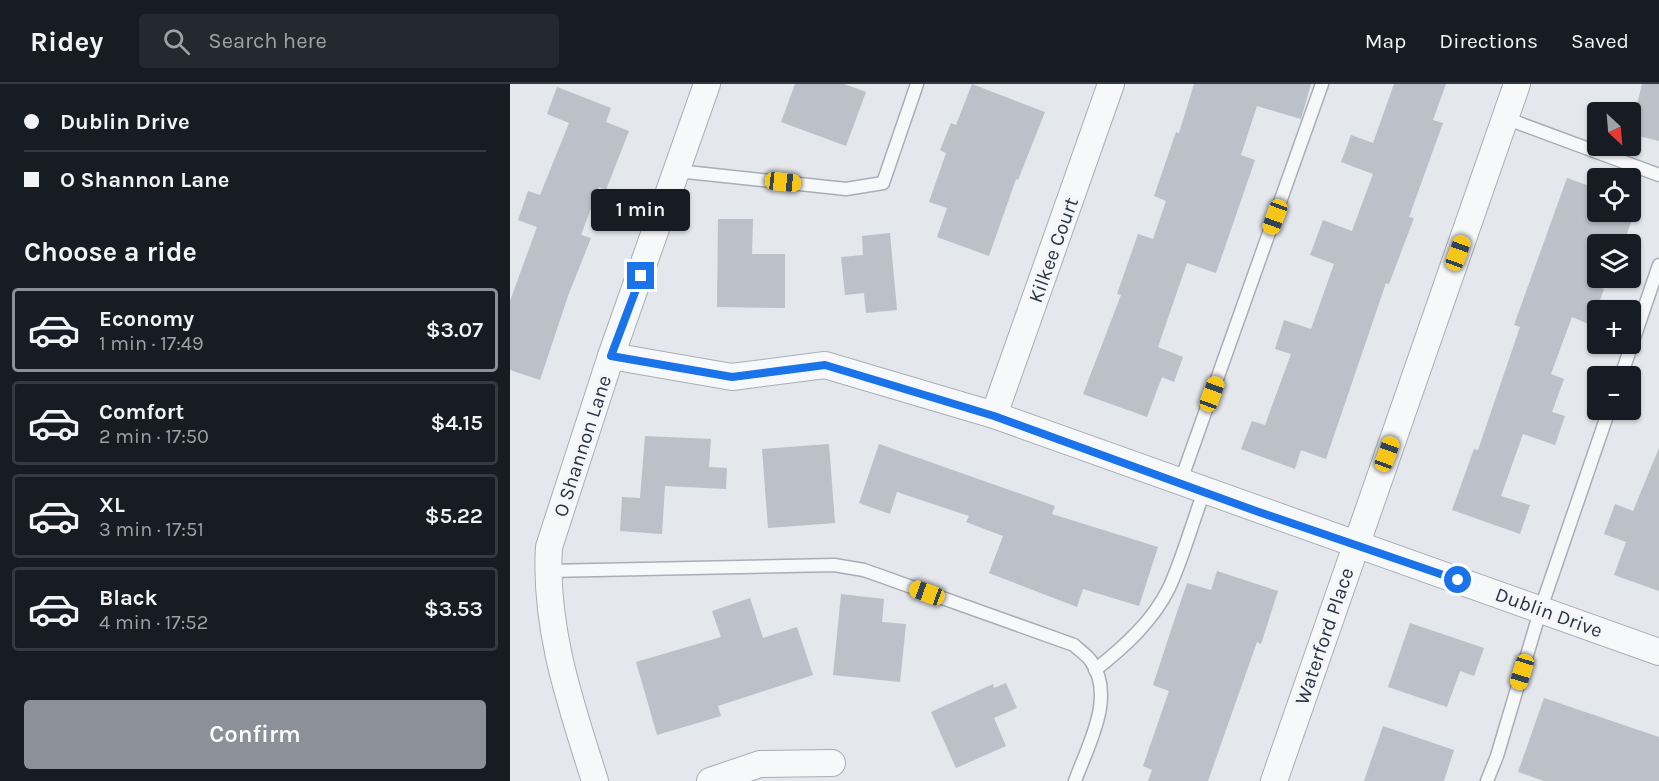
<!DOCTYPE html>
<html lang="en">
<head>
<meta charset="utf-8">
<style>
	:root { --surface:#171b24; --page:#242831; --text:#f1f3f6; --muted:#9ea1a6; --line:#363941; --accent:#8c9099 }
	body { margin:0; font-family:Karla,sans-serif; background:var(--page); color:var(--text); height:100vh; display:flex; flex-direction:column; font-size:22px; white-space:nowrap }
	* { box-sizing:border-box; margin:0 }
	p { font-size:20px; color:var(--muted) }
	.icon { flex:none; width:33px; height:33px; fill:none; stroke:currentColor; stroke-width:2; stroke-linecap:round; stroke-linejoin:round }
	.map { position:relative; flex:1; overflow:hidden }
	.details { display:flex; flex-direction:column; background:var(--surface); width:510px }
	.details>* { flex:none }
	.top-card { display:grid; align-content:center; height:132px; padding:0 24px; background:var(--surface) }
	.needle { width:39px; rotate:154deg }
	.tools { position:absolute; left:1077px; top:18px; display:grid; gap:12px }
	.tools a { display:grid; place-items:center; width:54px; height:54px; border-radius:6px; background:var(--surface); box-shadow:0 2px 4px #0004; font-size:30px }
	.end { position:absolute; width:27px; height:27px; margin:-14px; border:8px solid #1a73e8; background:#fff; box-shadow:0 0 0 3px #fff }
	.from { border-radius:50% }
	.bubble { position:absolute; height:42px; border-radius:6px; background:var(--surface); box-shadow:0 2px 4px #0004; font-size:20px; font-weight:600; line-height:42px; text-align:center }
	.car { position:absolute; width:18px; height:36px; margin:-18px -9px; border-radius:8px; box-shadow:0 0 4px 2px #0007; background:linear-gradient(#f5c518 24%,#345 0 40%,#f5c518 0 76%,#345 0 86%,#f5c518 0) }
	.top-card b { display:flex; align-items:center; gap:21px; height:57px; font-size:22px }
	.top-card b+b { border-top:2px solid var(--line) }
	.top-card i { width:15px; height:15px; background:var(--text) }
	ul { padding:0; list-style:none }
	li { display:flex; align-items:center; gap:18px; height:84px; margin:0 12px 9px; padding:0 12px; border:3px solid var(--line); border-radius:6px }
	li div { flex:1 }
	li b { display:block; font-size:22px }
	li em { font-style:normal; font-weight:600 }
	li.on { border-color:var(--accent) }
	li>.icon { width:54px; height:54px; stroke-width:1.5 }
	h2 { padding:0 24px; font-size:27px; line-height:72px }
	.cta { display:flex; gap:12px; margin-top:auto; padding:12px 24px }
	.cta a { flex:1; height:69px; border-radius:6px; background:var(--accent); color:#fff; font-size:24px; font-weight:600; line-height:69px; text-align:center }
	header { display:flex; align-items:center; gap:36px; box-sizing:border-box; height:84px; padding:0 30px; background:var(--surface); border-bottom:2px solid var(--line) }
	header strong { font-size:28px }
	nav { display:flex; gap:33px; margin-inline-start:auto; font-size:21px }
	.search { width:420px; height:54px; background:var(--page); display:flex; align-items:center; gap:15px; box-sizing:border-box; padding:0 21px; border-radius:6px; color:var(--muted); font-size:22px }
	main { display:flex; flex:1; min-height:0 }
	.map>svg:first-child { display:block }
	.building { fill:#bbc0c9 }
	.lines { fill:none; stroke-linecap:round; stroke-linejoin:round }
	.service-casing { stroke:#a9aeb6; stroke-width:15 }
	.minor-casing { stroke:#a9aeb6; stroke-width:28 }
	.service { stroke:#f7f8fa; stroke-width:12 }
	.minor { stroke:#f7f8fa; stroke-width:26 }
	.route { stroke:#1a73e8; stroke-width:8 }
	.labels { text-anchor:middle; stroke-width:6; stroke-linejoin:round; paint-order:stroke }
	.street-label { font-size:20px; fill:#2b3444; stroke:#f4f6f9 }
</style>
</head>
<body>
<header>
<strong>Ridey</strong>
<div class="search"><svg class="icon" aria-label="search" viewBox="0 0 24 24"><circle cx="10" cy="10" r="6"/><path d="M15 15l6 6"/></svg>Search here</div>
<nav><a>Map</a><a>Directions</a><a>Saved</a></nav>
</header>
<main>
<section class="details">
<div class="top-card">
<b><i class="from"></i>Dublin Drive</b>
<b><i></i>O Shannon Lane</b>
</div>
<h2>Choose a ride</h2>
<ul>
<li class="on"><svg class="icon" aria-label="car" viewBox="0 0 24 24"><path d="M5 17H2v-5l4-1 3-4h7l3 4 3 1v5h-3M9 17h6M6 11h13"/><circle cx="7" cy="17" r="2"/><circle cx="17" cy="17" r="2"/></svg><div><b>Economy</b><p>1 min · 17:49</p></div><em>$3.07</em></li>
<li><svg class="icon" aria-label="car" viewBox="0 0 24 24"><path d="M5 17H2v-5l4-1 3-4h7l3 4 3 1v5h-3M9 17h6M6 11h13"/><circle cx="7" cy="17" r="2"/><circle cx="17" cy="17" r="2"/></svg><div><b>Comfort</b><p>2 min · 17:50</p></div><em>$4.15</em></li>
<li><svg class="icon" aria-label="car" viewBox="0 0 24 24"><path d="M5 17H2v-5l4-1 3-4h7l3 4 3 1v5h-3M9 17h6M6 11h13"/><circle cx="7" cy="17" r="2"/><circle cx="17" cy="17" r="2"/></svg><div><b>XL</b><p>3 min · 17:51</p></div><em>$5.22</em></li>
<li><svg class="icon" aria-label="car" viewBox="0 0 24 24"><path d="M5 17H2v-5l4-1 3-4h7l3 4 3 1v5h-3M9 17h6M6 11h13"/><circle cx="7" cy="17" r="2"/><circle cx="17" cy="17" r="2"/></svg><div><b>Black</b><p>4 min · 17:52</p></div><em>$3.53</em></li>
</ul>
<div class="cta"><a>Confirm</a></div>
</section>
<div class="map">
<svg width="1149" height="697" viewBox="0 0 1149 697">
	<rect width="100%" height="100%" fill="#e4e7eb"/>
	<g class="building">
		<polygon points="285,0 334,0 356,8 336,62 271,38"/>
		<polygon points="462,0 535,28 508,96 506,95 479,172 427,153 437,124 419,118 436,69 430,66 441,39 446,41"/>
		<polygon points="684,0 801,0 791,35 747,22 731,71 745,76 706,189 677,179 648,263 673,273 664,298 652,293 637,333 573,310 611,211 607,210 628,150 643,155 656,117 644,112 666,48 669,49"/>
		<polygon points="884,0 936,0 923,36 933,39 899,133 904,134 879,200 876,199 816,375 791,366 785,385 731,365 742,337 755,341 781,270 765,265 774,236 801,245 824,180 800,171 813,136 842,147 863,90 831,78 841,51 863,59"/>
		<polygon points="1132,0 1149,0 1149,57 1120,50"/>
		<polygon points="47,3 101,24 96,38 119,47 96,106 89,103 71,151 81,154 58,212 30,296 0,286 0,217 27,143 8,136 18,107 30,111 59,39 37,30"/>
		<polygon points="1057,94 1088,105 1088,128 1120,128 1120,117 1128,120 1113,160 1088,160 1088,203 1094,205 1081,241 1062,233 1041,290 1054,295 1042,328 1055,332 1045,361 1013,350 991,412 1020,421 1010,450 942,426 964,365 968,366 1010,243 1004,241"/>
		<polygon points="208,135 243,135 242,170 275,170 275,224 207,223"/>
		<polygon points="380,149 387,226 356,229 354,209 335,211 331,173 353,171 352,152"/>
		<polygon points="135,352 201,355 199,383 217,384 216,405 155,402 152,450 110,447 112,413 130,414"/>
		<polygon points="319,360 325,439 258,444 252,365"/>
		<polygon points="369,360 545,422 542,430 648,463 629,522 573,505 567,523 479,489 493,452 456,438 459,432 387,408 380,430 349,419"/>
		<polygon points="1149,364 1149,507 1104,491 1116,458 1094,450 1105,420 1123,427"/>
		<polygon points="707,487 768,507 751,560 747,558 698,697 638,697 642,686 633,682 659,607 643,601 663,540 677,499 701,506"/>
		<polygon points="331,510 374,515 372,538 396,540 390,598 323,591"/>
		<polygon points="240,514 253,554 287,543 303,591 208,622 211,632 147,651 126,578 211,553 202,527"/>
		<polygon points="900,539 974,564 964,592 950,587 937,623 878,603"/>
		<polygon points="496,599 507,624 484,634 496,662 446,684 421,628 483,600 484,604"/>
		<polygon points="1034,614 1149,653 1149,697 1034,697 1008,688"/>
		<polygon points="873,642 944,666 934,697 854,697"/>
	</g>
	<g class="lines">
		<defs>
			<g id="service">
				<polyline points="995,34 1149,91"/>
				<polyline points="167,87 336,105 373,99 407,0"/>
				<polyline points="1111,292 1149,181"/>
				<polyline points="670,399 812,0"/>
				<path d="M37,487L324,481L354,486L564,561C569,566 577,571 581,577C606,613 578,661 565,697"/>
				<path d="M585,586C614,563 643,537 659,504C673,474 682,439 694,408"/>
				<polyline points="977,697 987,672 1031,524 1099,326"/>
			</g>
			<g id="minor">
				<polyline points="101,272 222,293 315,281 484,331 1149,568"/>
				<polyline points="484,331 601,0"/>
				<path d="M85,697C61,621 34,544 39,463L101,272L197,0"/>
				<polyline points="200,697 250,680 322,679"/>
				<polyline points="764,697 1007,0"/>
			</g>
		</defs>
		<use href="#service" class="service-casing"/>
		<use href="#minor" class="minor-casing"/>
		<use href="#service" class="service"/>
		<use href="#minor" class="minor"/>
	</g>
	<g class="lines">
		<polyline class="route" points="131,192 101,272 222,293 315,281 484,332 746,427 948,496"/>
	</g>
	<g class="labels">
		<g class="street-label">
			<text transform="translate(543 166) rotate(-70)" y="7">Kilkee Court</text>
			<text transform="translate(72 362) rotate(-72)" y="7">O Shannon Lane</text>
			<text transform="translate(1039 528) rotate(20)" y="7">Dublin Drive</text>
			<text transform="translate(814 552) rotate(-71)" y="7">Waterford Place</text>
		</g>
	</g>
</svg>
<div class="tools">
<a><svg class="needle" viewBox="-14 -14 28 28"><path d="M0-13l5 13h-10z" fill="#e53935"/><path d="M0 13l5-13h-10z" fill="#9ea1a6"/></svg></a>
<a><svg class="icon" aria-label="locate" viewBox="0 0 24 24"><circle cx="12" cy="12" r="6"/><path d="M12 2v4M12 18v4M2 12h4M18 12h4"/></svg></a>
<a><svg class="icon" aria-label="layers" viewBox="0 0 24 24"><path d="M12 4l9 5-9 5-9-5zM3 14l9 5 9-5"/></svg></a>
<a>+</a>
<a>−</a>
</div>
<i class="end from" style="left:948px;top:496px"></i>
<i class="end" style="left:131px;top:192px"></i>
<div class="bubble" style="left:81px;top:105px;width:99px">1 min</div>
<i class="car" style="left:273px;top:98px;rotate:96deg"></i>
<i class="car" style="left:765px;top:133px;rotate:200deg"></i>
<i class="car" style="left:948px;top:169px;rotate:20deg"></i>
<i class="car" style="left:702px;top:310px;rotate:20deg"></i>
<i class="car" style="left:877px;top:370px;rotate:20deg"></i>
<i class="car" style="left:417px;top:509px;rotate:290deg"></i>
<i class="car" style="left:1012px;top:588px;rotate:197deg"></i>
</div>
</main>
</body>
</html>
